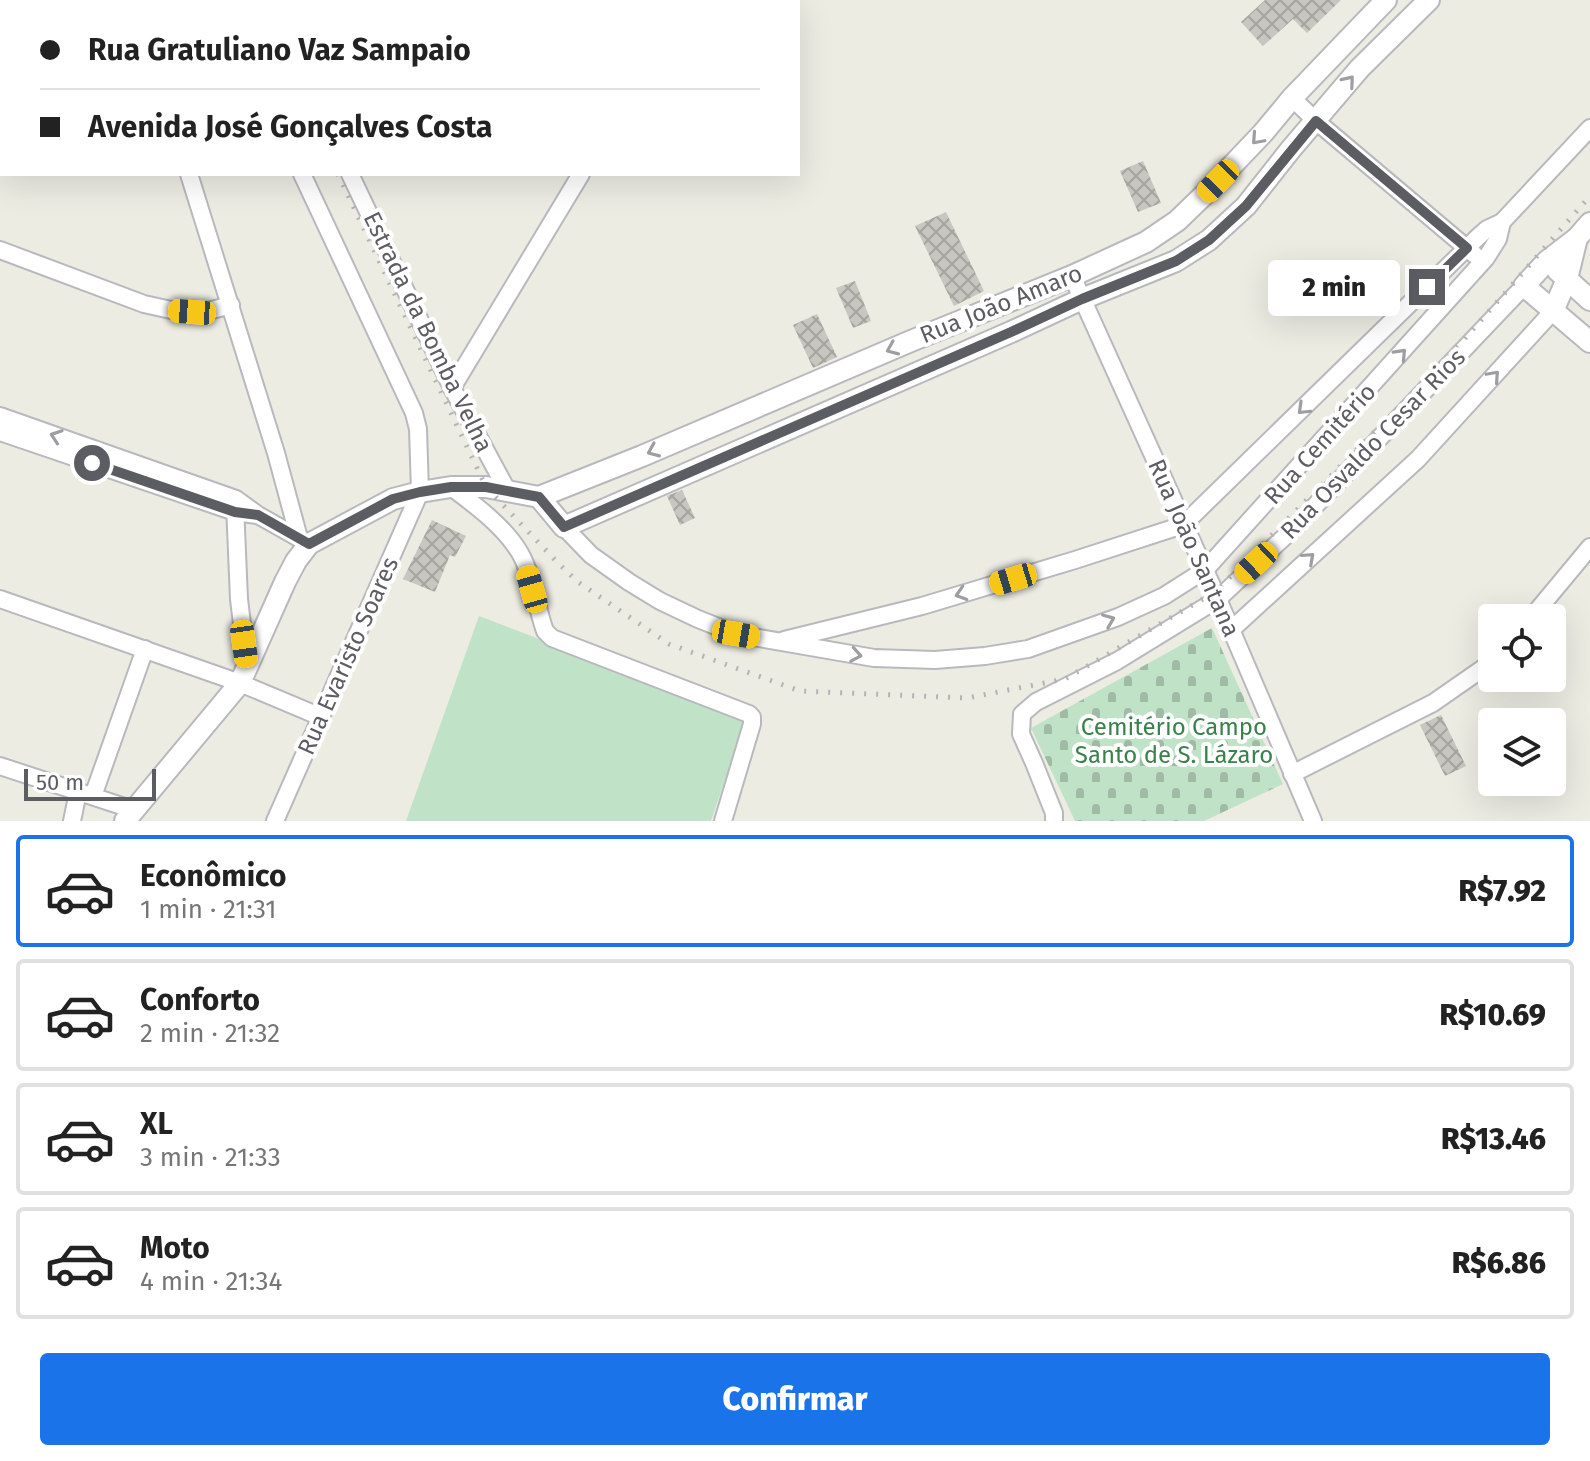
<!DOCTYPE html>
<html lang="pt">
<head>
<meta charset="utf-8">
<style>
	:root { --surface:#fff; --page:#f2f2f2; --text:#222; --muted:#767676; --line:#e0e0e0; --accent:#1a73e8 }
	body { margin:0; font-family:"Fira Sans",sans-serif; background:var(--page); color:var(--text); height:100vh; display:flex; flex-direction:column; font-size:30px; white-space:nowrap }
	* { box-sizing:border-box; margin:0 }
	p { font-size:26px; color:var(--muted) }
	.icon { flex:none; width:44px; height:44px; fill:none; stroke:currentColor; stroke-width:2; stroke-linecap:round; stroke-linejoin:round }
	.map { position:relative; height:821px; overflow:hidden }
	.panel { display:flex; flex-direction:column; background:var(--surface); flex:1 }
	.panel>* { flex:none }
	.guide { position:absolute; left:0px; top:0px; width:800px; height:176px; box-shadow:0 8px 32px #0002; display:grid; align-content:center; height:176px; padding:0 40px; background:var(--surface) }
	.buttons { position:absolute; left:1478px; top:604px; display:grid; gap:16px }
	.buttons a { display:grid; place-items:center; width:88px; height:88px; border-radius:8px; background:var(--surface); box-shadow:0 8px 32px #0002; font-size:40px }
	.scale { position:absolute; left:24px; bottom:20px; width:132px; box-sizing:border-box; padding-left:8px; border:4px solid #5b5d62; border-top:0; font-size:22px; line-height:28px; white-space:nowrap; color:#5b5d62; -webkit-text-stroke:6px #fff; paint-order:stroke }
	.end { position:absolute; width:36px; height:36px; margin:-18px; border:10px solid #5b5d62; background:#fff; box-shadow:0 0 0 4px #fff }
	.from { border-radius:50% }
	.bubble { position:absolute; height:56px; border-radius:8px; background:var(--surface); box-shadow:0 8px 32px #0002; font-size:26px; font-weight:800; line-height:56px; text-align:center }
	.car { position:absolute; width:24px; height:48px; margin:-24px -12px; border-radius:10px; box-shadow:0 0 6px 2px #0007; background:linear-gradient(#f5c518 24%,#345 0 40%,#f5c518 0 76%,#345 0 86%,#f5c518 0) }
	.guide b { display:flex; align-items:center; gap:28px; height:76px; font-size:30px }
	.guide b+b { border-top:2px solid var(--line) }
	.guide i { width:20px; height:20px; background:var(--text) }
	ul { padding:14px 0 0; list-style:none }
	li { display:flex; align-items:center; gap:24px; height:112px; margin:0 16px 12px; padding:0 24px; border:4px solid var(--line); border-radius:8px }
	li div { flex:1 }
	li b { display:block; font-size:30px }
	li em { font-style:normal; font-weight:800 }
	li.current { border-color:var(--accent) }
	li>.icon { width:72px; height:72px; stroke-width:1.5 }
	.button { display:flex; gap:16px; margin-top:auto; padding:16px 40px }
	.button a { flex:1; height:92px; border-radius:8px; background:var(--accent); color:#fff; font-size:32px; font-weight:800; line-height:92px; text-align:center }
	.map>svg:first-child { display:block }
	.cemetery { fill:url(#cemetery-stones) }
	.pitch { fill:#c0e3c7 }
	.building { fill:url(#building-cross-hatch) }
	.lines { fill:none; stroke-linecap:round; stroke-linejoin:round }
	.minor-casing { stroke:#b8b9be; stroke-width:20 }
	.tertiary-casing { stroke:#b8b9be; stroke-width:24 }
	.minor { stroke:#fff; stroke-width:16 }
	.tertiary { stroke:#fff; stroke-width:20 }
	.rail { stroke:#b3b4b4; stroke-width:5; stroke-dasharray:2 10; stroke-linecap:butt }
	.oneway { stroke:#9d9ea1 }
	.route { stroke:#5b5d62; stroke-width:10 }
	.labels { text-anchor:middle; stroke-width:8; stroke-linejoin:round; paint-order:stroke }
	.street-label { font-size:24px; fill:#5b5d62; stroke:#fff }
	.park-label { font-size:24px; fill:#3a824b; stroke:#fff }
</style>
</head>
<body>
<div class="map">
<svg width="1590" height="821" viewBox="0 0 1590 821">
	<defs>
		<pattern id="cemetery-stones" width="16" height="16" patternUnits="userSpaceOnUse" patternTransform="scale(2)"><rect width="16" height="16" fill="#c0e3c7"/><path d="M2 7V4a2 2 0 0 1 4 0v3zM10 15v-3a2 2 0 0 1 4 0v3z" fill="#9fbba5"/></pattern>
		<pattern id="building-cross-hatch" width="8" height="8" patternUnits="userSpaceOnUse" patternTransform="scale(2)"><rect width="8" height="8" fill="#c8c6c0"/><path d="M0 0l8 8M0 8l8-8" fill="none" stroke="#a5a49f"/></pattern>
	</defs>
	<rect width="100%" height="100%" fill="#edece3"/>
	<polygon class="cemetery" points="1212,628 1283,784 1204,821 1075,821 1031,728"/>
	<polygon class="pitch" points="479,616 746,718 711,821 406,821"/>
	<g class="building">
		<polygon points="1265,0 1341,0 1307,33 1293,19 1263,46 1241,22"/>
		<polygon points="1143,161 1161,203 1138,212 1120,171"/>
		<polygon points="946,212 984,291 954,306 915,226"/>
		<polygon points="855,281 871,321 853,328 836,288"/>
		<polygon points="817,314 837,357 813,368 793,325"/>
		<polygon points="682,490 695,518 680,525 667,496"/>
		<polygon points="432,520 466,536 455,557 450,555 435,592 403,579"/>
		<polygon points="1441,715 1466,766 1445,776 1420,725"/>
	</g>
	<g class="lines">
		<defs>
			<g id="minor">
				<polyline points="129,0 130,2"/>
				<polyline points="225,0 226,2"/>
				<polyline points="272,0 273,2"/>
				<polyline points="504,0 506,2"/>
				<polyline points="1292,98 1316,121 1475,255"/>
				<polyline points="189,174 276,453 299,538"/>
				<polyline points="350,174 452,388 507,490"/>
				<polyline points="0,250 144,304 171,310 208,311 231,305"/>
				<polyline points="1072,276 1218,599 1313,821"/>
				<polyline points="452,388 581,174"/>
				<polyline points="0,416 236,499 258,515 304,541"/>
				<polyline points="0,432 235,512 257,515"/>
				<path d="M451,487C475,505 504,526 520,553C533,576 536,606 545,631L552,638L749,714L752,717V724L723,821"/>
				<polyline points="235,505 239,599 247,666"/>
				<polyline points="564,527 591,555 629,582 660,601 698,619 736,634 874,658 935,660 985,656 1028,649 1118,617 1164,596 1205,570 1486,258 1498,239 1502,222"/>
				<polyline points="0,599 240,683 321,717"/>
				<polyline points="1531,618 1590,547"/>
				<polyline points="1231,630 1418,459 1553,311"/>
				<polyline points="784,640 922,606 1075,560 1183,525 1478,237 1487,229 1502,222 1590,128"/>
				<polyline points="0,766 134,810"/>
				<polyline points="1292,774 1433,703 1492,662"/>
				<polyline points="93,796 145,649"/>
				<polyline points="72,821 78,792"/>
				<polyline points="275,821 420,492 418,429 414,413 302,174"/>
				<polyline points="1054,821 1054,813 1034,763 1021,734 1022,714 1036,702 1117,661 1218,599 1294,528 1524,286"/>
			</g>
			<g id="tertiary">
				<polyline points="1590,223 1577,238 1547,261 1524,286 1590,342"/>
				<polyline points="1557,270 1590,300"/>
				<polyline points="1553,311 1567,279 1577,238"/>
				<polyline points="539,497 564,527 1011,332 1082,299 1176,261 1209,240 1246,206 1291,149 1360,68 1429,0"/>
				<polyline points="539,497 642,456 911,341 1072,276 1146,242 1177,221 1204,195 1263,133 1292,98 1386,0"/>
				<polyline points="125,821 240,683 285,582 296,561 309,544 393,499 420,492 451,487 486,487 539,497"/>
			</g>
		</defs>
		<use href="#minor" class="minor-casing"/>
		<use href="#tertiary" class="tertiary-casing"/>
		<use href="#minor" class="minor"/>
		<use href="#tertiary" class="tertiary"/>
		<g class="rail">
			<polyline points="254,0 255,2"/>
			<polyline points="338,174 486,487 556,561 578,582 669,644 800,691 967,698 1065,679 1215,592 1446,360 1590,196"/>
		</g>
	</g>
	<defs><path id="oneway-chevron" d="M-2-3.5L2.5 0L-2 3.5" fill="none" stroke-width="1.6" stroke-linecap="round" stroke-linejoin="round" transform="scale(2)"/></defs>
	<g class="oneway">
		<use href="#oneway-chevron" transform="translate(1349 81) rotate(-50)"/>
		<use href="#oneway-chevron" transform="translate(1257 139) rotate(132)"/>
		<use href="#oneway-chevron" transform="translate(892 349) rotate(157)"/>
		<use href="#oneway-chevron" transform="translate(1401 354) rotate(-47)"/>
		<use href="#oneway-chevron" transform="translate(1494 376) rotate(-48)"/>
		<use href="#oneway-chevron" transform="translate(1303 409) rotate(136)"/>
		<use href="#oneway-chevron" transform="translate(56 436) rotate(-161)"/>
		<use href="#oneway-chevron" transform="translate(653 451) rotate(157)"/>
		<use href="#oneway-chevron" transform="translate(1309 558) rotate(-42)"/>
		<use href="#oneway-chevron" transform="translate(961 594) rotate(163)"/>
		<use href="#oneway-chevron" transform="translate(1109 620) rotate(-22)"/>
		<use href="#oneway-chevron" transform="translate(856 655) rotate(10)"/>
	</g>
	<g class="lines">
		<polyline class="route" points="92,463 235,512 258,515 309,544 393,499 420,492 451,487 486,487 539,497 564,527 1011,332 1082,299 1176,261 1209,240 1246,206 1316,121 1467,248 1427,287"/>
	</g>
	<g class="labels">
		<g class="street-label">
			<text transform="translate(1001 304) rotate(-22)" y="8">Rua João Amaro</text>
			<text transform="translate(428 332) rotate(64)" y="8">Estrada da Bomba Velha</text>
			<text transform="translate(1320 444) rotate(-48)" y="8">Rua Cemitério</text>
			<text transform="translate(1373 444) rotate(-46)" y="8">Rua Osvaldo Cesar Rios</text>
			<text transform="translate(1194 548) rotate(66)" y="8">Rua João Santana</text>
			<text transform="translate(348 656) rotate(-66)" y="8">Rua Evaristo Soares</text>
		</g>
		<g class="park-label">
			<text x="1174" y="735">Cemitério Campo<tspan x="1174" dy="28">Santo de S. Lázaro</tspan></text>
		</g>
	</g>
</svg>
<div class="buttons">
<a><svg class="icon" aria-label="locate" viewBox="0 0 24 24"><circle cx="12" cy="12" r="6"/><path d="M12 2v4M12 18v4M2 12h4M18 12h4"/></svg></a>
<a><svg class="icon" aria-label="layers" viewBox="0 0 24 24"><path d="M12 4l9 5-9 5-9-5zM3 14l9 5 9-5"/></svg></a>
</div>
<div class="scale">50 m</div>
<i class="end from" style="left:92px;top:463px"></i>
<i class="end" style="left:1427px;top:287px"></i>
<div class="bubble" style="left:1268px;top:260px;width:132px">2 min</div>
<i class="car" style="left:1218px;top:181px;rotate:224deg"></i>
<i class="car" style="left:192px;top:312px;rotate:274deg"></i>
<i class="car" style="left:1256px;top:563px;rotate:227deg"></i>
<i class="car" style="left:1013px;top:579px;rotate:253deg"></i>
<i class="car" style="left:532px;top:589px;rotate:344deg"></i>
<i class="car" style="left:736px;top:634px;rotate:100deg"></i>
<i class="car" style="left:244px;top:644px;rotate:172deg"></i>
<div class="guide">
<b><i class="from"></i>Rua Gratuliano Vaz Sampaio</b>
<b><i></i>Avenida José Gonçalves Costa</b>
</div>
</div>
<section class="panel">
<ul>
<li class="current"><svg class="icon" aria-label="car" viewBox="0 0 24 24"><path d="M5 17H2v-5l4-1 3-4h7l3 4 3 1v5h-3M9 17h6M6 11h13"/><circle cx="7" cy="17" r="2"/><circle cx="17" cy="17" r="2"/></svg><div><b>Econômico</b><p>1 min · 21:31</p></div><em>R$7.92</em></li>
<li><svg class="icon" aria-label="car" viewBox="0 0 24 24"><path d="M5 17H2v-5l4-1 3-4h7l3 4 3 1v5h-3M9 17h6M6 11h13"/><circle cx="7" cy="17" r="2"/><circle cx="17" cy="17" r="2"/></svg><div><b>Conforto</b><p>2 min · 21:32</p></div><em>R$10.69</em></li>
<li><svg class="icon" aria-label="car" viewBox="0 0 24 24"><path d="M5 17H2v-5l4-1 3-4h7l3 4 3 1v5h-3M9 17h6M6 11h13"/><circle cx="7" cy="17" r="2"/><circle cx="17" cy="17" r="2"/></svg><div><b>XL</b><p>3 min · 21:33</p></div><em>R$13.46</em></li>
<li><svg class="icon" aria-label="car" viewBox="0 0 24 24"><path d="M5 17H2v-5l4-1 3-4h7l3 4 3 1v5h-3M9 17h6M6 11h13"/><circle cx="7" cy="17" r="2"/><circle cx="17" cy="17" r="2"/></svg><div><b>Moto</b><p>4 min · 21:34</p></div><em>R$6.86</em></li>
</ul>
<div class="button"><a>Confirmar</a></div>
</section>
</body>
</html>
